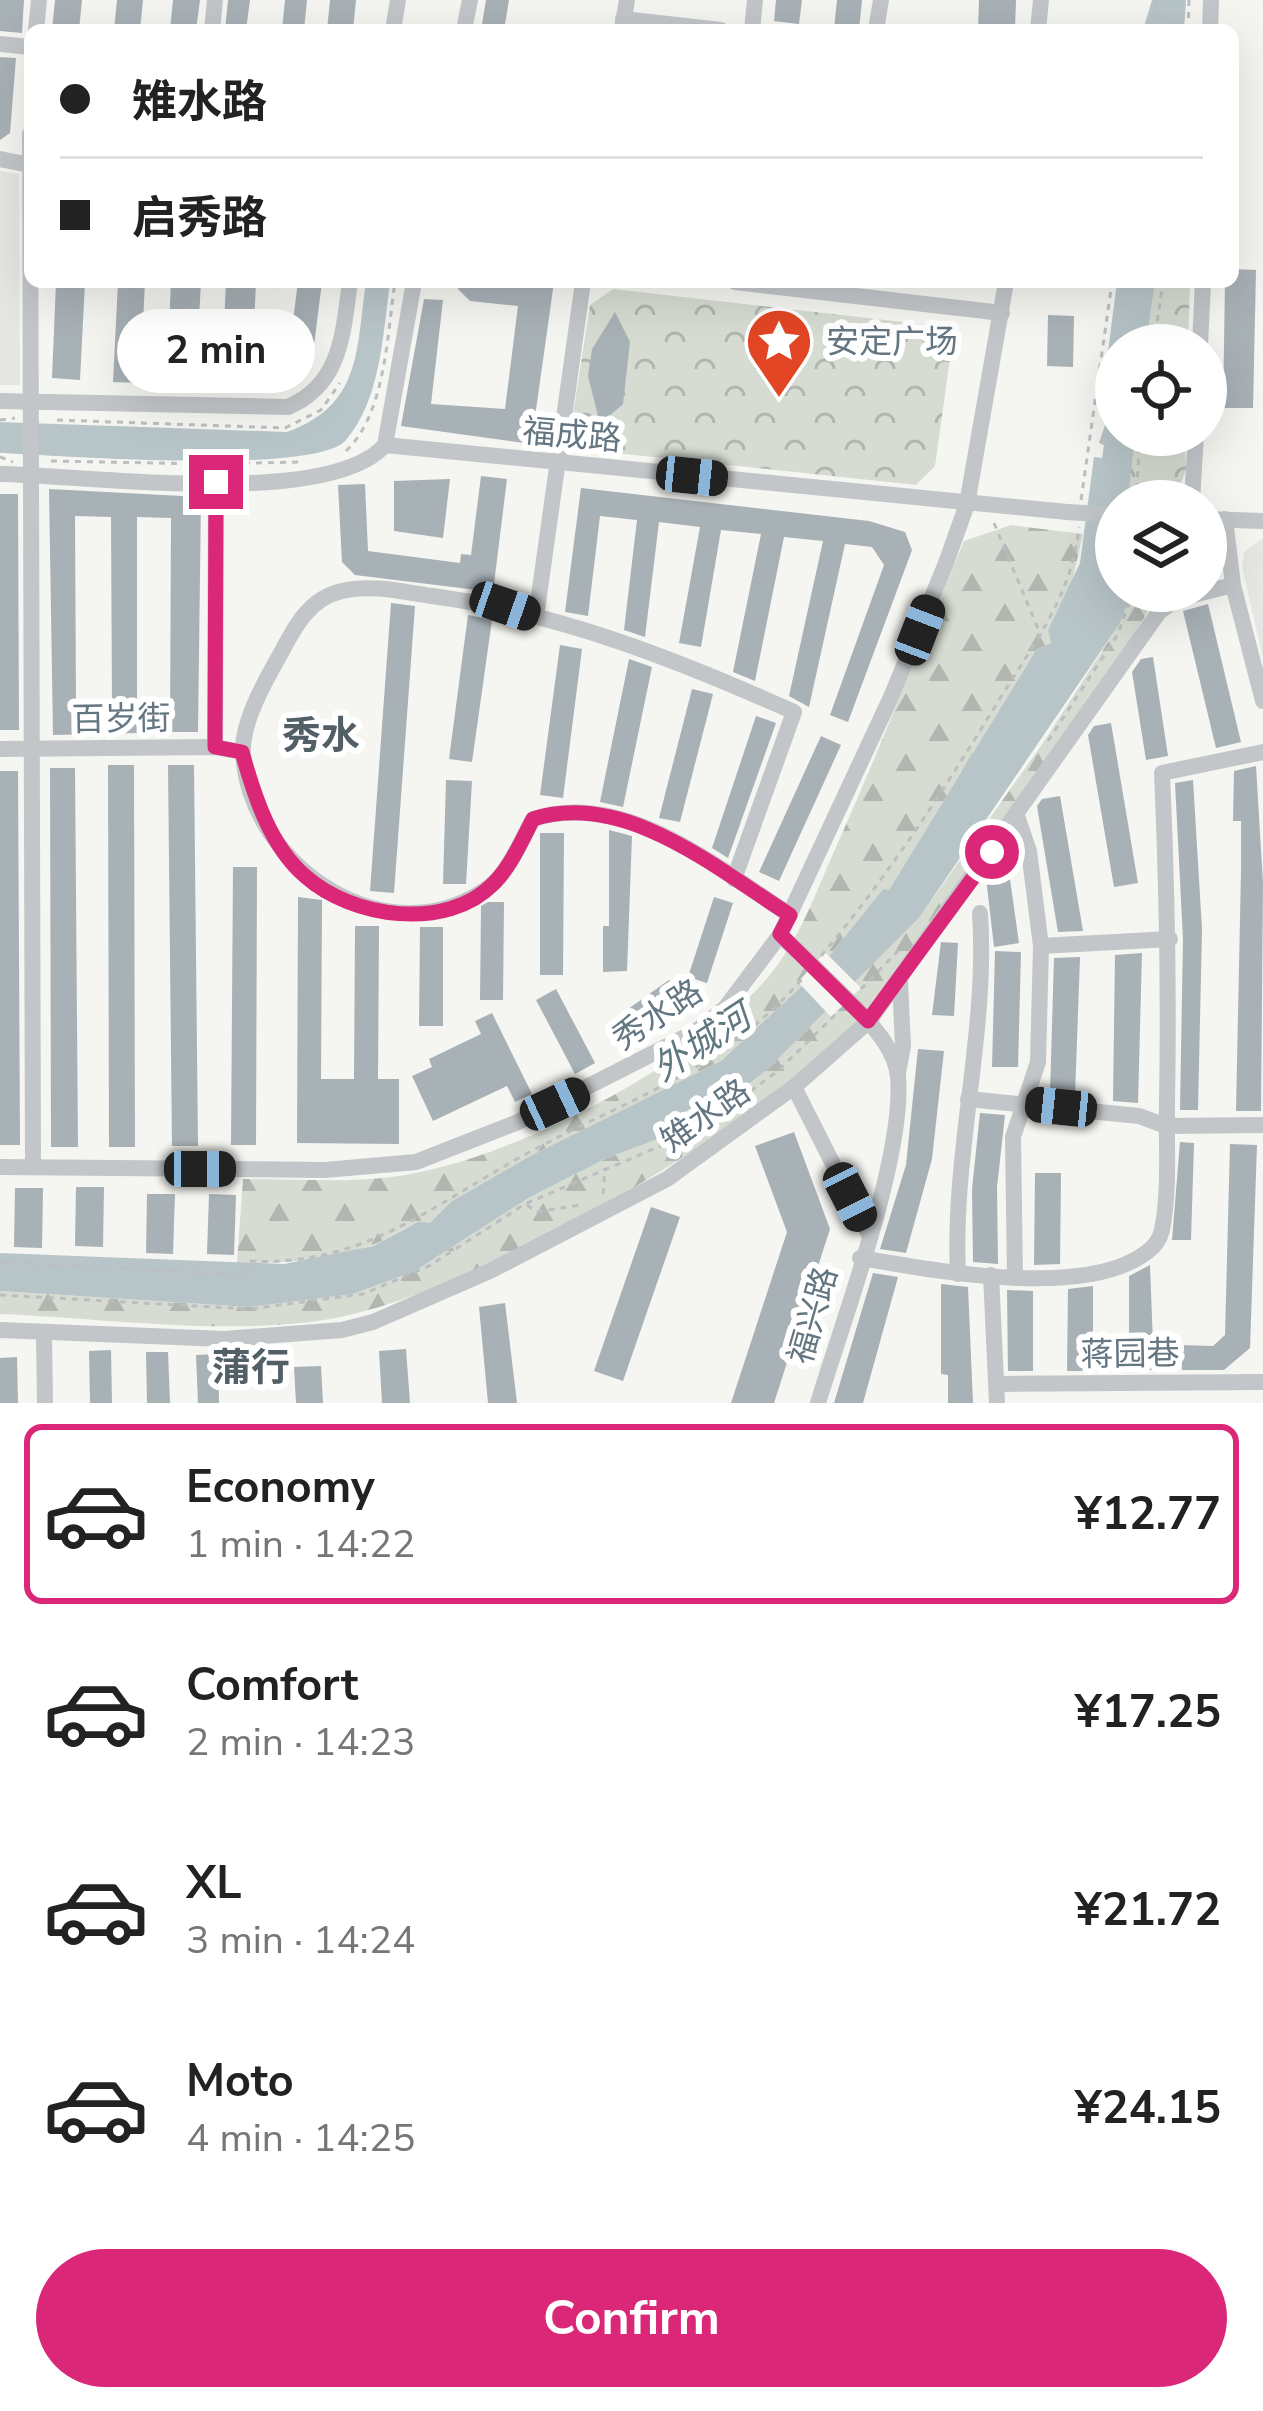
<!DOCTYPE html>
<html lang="en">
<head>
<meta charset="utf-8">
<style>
	:root { --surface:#fff; --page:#f2f2f2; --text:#222; --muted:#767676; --line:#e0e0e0; --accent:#db2777 }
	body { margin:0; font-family:"Nunito Sans","Noto Sans SC",sans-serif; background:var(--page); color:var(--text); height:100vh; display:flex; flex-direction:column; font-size:45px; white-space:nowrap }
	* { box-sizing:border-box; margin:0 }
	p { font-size:39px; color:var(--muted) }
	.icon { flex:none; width:66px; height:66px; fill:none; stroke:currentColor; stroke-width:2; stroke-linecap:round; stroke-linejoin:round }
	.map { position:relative; height:1403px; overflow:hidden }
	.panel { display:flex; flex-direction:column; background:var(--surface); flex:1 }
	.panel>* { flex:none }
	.hud { position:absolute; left:24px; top:24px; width:1215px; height:264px; border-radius:18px; box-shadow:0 12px 48px #0002; display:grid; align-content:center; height:264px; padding:0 36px; background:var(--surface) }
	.buttons { position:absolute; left:1095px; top:324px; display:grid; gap:24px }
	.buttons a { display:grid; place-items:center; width:132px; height:132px; border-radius:50%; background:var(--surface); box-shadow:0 12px 48px #0002; font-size:60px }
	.end { position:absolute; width:54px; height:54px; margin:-27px; border:15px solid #db2777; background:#fff; box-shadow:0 0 0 6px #fff }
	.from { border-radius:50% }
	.bubble { position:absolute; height:84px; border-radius:42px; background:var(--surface); box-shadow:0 12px 48px #0002; font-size:39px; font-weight:700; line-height:84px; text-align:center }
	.car { position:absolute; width:36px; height:72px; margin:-36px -18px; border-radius:15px; box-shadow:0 0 9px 3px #0007; background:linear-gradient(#222 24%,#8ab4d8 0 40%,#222 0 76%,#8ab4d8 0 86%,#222 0) }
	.hud b { display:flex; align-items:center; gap:42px; height:114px; font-size:45px }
	.hud b+b { border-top:3px solid var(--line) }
	.hud i { width:30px; height:30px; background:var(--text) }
	ul { padding:21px 0 0; list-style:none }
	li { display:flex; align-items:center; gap:36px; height:180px; margin:0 24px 18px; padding:0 12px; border:6px solid transparent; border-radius:18px }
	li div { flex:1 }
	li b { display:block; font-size:45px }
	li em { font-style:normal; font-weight:700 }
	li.active { border-color:var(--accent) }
	li>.icon { width:108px; height:108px; stroke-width:1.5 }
	.action { display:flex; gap:24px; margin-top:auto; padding:24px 36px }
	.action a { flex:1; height:138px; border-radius:72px; background:var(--accent); color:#fff; font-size:48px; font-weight:700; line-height:138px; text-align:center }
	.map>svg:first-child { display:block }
	.built { fill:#e6e6e5 }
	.forest { fill:url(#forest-firs) }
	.park { fill:url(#park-crowns) }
	.water { fill:#b8c5c8 }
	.pier { fill:#f5f5f1 }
	.building { fill:#a8b1b6; fill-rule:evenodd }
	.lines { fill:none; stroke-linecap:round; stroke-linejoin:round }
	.path { stroke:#bcbec0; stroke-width:3; stroke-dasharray:6 6; stroke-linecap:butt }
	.minor { stroke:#c2c6c9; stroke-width:16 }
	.minor-bridge { stroke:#c2c6c9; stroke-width:16 }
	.route { stroke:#db2777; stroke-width:15 }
	.labels { text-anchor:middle; stroke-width:12; stroke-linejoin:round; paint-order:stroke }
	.poi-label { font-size:33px; fill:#647682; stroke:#fff; text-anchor:start }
	.street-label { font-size:33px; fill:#647682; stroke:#fff }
	.water-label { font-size:36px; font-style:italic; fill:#5f787f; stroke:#fff }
	.quarter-label { font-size:39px; font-weight:bold; fill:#525f67; stroke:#fff }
</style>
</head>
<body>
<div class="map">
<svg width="1263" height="1403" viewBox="0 0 1263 1403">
	<defs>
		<pattern id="forest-firs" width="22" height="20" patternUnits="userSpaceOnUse" patternTransform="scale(3)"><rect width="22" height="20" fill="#d6dcd2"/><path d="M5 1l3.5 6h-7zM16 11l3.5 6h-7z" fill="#b1b7b0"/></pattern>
		<pattern id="park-crowns" width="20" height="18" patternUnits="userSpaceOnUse" patternTransform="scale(3)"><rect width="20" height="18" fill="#d6dcd2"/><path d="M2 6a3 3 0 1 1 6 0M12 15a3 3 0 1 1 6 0" fill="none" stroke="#b1b7b0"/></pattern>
	</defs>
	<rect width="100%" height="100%" fill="#f5f5f1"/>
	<g class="built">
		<polygon points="0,171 19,174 20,385 0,385"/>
		<polygon points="1263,538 1263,658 1242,567 1244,552"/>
	</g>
	<g class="forest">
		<path d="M1011,525L1083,534L1069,595L1048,629L1051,643L1036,650L889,890L883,889L815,974L721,1061L532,1155L430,1223C407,1221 391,1240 369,1246C326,1260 282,1264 237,1263L243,1179C302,1179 367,1185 425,1171C536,1146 707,1058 776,967C804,930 818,886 837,845C882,744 921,643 964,541Z"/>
		<path d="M1130,591H1160C1111,677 1048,757 991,838C954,891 920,952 877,1001C774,1119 488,1289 335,1318C232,1337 105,1318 0,1314V1291L249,1307L353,1294L415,1271L530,1197L607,1158L698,1124L769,1068L919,918L1043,743L1120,623Z"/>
	</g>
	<g class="park">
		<polygon points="1155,282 1190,282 1188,345 1146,345"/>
		<polygon points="613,289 938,326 952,344 935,466 916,485 587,450 572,421 590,305"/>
		<polygon points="1135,435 1185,435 1186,470 1175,497 1128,493"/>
	</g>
	<g class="water">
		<polygon points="1152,0 1186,0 1184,30 1143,30"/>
		<path d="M366,282H390C383,333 381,399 346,440C316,476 56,455 0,453V422L287,432C362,405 356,350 366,282Z"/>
		<polygon points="1117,282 1155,282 1146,345 1116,345 1116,435 1135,435 1128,501 1116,501 1116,591 1131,592 1120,623 919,918 769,1068 698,1124 607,1158 530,1197 415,1271 353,1294 249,1307 0,1291 0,1253 284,1264 373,1246 418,1222 430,1223 451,1202 532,1155 721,1061 815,974 883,889 889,890 1036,650 1051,643 1048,630 1080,563 1094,457 1102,458 1104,445 1099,443 1108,416 1100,414"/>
	</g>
	<polygon class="pier" points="825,952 861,988 831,1017 798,982"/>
	<g class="building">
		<polygon points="0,0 24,0 22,33 0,31"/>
		<polygon points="55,0 82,0 79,30 52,30"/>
		<polygon points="117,0 143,0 140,30 114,30"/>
		<polygon points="173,0 200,0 196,30 170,30"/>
		<polygon points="228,0 250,0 246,30 225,30"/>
		<polygon points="285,0 307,0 304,30 282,30"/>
		<polygon points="330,0 356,0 353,30 327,30"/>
		<polygon points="486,0 509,0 504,30 481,30"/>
		<polygon points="776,0 802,0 799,24 774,21"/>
		<polygon points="837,0 862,0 859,30 834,29"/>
		<polygon points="979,0 1016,0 1015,30 978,30"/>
		<polygon points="0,57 16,58 10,133 0,140"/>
		<polygon points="1233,269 1256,270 1253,408 1223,408 1225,282 1233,282"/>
		<polygon points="56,282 85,282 80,380 52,378"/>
		<polygon points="118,282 145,282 140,383 113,382"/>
		<polygon points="171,282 201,282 195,392 166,392"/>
		<polygon points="226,282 256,282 251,392 221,391"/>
		<polygon points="298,282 322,282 312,361 288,358"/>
		<polygon points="459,282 554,282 532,438 524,443 401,426 424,299 443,300 431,404 505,409 518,306 470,301 458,289"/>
		<polygon points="615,312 630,342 623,404 600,424 588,376 592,349"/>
		<polygon points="1048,315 1074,316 1073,367 1047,366"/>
		<polygon points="481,476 507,479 493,592 355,575 342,562 338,485 365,484 368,551 460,563 461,554 471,555"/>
		<polygon points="450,479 443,538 394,531 394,481"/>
		<polygon points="581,488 869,521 905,532 912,550 848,722 830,715 884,565 872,547 845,544 809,707 789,696 823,541 784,537 755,681 733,672 761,534 721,530 701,647 679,643 700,527 659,522 645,637 624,630 637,520 600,516 588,616 565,612"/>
		<path d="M49,489L201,497L198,732H170L171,518L137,517V733L53,735ZM75,516L111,517L112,707L76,708Z"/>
		<polygon points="0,494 18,494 19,730 0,730"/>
		<polygon points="391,603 415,606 394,893 370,891"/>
		<polygon points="1208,604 1241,742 1216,748 1183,611"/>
		<polygon points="468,615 492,620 472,762 449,759"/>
		<polygon points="560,645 582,649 563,798 540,795"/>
		<polygon points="1153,657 1168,756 1146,760 1132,672 1141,659"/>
		<polygon points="629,659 652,667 623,807 600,802"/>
		<polygon points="692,689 713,694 680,822 659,818"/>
		<polygon points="756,716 776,723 728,858 712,848"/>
		<polygon points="1111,723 1138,883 1114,887 1088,735 1094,726"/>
		<polygon points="821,736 841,745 779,881 759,872"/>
		<polygon points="108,765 134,765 135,1147 109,1147"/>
		<polygon points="168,765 194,765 198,1146 172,1146"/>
		<polygon points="1256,766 1263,883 1261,1111 1236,1111 1241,871 1241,821 1233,821 1234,771"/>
		<polygon points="50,768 75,768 78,1147 51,1147"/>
		<polygon points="0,771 18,771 20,1145 0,1145"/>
		<polygon points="446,780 472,781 466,884 443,884"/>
		<polygon points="1193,780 1202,929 1198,1110 1180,1110 1183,939 1175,783"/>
		<polygon points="1060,796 1083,931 1058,932 1037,806 1042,799"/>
		<polygon points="609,830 632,836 627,971 603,972 603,926 609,926"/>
		<polygon points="540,833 564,833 563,975 540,975"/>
		<polygon points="233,867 257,867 256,1145 231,1145"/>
		<polygon points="1009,872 1019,943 994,947 986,878"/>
		<polygon points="298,897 322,900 321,1079 354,1079 355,926 379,926 378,1079 399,1079 399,1144 297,1143"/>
		<polygon points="714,897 733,903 707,983 688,977"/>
		<polygon points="488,902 504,902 503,1000 480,1000 481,906"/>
		<polygon points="420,927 443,927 443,1026 419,1026"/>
		<polygon points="941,942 958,943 954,1016 932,1015"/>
		<polygon points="995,951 1021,952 1018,1067 992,1067"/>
		<polygon points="1142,953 1138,1103 1113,1101 1115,955"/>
		<polygon points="1080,957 1075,1096 1050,1094 1054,958"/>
		<polygon points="669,980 689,997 662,1022 626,1042 614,1019"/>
		<polygon points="556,989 595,1063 575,1074 536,1000"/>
		<polygon points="492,1013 532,1094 515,1102 507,1086 433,1121 412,1076 432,1067 429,1059 481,1034 475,1021"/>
		<polygon points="918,1049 944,1051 932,1159 906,1253 880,1249 906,1165"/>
		<polygon points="980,1113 1005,1115 997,1187 998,1264 973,1262 972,1189"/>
		<polygon points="794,1132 830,1229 774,1403 731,1403 787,1232 755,1146"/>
		<polygon points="1180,1142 1194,1143 1191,1240 1172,1240"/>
		<polygon points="1230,1144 1257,1145 1250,1348 1224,1370 1182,1370 1181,1345 1213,1346 1225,1335"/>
		<polygon points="1035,1173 1061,1173 1060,1264 1034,1265"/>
		<polygon points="76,1187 104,1187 103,1247 75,1246"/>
		<polygon points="15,1188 43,1188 42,1248 14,1247"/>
		<polygon points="147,1194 175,1194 173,1254 146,1253"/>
		<polygon points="209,1194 236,1195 234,1255 207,1254"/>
		<polygon points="651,1207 680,1217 623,1381 594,1371"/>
		<polygon points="1150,1265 1154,1370 1129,1370 1129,1276"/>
		<polygon points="873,1273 898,1277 863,1403 834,1403"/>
		<polygon points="941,1284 968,1287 973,1403 948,1403 948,1375 941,1374"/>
		<polygon points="1093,1286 1093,1371 1067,1371 1068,1289"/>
		<polygon points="1007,1290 1033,1291 1033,1371 1008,1371"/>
		<polygon points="505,1303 517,1403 488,1403 479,1307"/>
		<polygon points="406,1349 410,1403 382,1403 379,1351"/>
		<polygon points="111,1350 112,1403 90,1403 89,1351"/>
		<polygon points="146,1352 168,1352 170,1403 147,1403"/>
		<polygon points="218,1354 219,1403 198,1403 196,1355"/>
		<polygon points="17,1357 18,1403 0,1403 0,1358"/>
		<polygon points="321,1366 323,1403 296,1403 294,1367"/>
	</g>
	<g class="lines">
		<g class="path">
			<polyline points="1152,30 1156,0"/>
			<polyline points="1188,30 1189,0"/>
			<polyline points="1154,345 1163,282"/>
			<polyline points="0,420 15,418"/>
			<polyline points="57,420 285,428 321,410 340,383"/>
			<path d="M346,451C386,413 387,334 395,282"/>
			<polyline points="0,457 13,462"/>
			<polyline points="51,461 207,464"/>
			<polyline points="208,464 302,462"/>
			<polyline points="1081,500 1112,282"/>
			<polyline points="1136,501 1140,435"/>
			<polyline points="994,523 1041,636"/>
			<polyline points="1048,741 1118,634 1133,591"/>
			<path d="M821,956C889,875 944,790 999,700C1034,643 1072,596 1079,527"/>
			<polyline points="861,989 900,949"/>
			<polyline points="603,1194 605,1168"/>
			<polyline points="527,1205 537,1212 580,1205"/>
			<path d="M0,1262L248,1275V1261C363,1267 431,1206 526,1154C633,1096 718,1074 803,978"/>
			<polyline points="0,1295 250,1309 363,1294 429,1266 525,1204 700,1129 779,1070 837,1013"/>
		</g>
		<g class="minor">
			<polyline points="623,19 721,30"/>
			<polyline points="622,29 627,0"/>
			<polyline points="36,30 39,0"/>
			<polyline points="212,30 215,0"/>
			<polyline points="393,30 398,0"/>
			<polyline points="464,30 470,0"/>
			<polyline points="752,30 755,0"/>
			<polyline points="876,30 881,0"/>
			<polyline points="1038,30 1041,0"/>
			<polyline points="1210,30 1211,0"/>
			<polyline points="0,44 30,47"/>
			<polyline points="30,134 33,1167"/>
			<polyline points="0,159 30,165"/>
			<polyline points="735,282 1002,313"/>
			<polyline points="1200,345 1203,282"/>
			<path d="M0,401L288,407C341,385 343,333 350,282"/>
			<polyline points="385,445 1067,512"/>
			<path d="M0,474C87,475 329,509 385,445L414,282"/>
			<polyline points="1192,501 1196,435"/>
			<polyline points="1206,519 1263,521"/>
			<polyline points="1225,519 1233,585 1263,701"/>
			<polyline points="536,617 583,282"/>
			<polyline points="215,747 216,482"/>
			<polyline points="0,749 215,747 242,752"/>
			<path d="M734,879L794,712C678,660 559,613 432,596C403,592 371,584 342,591C310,598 295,626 281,653C266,679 241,723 243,754C250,868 390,960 489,887C508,873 521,841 533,819C625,789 717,868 790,915"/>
			<polyline points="780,935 806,959"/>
			<polyline points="1041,946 1170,939"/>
			<polyline points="898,1073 903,1046 900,982"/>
			<polyline points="794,1087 868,1233"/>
			<polyline points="968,1099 1139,1116 1166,1126 1263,1125"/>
			<polyline points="0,1167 325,1170 416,1162 518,1122 695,1032 725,1008 780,935 891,697 946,563 967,504 1006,282"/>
			<path d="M860,1258C933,1270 1085,1300 1147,1252C1154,1247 1160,1239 1162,1230C1170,1190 1166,1144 1167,1102C1169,992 1167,884 1162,773L1263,752"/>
			<path d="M958,1274C952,1153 988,1034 980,913"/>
			<polyline points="991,1275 997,1403"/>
			<polyline points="1015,1275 1013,1137 1038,1062 1041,946 1029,851 1017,816"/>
			<polyline points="0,1330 225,1339 342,1330 373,1322 490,1271 667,1179 794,1087 869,1021 1159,612 1177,599 1233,585"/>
			<polyline points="44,1333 45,1403"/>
			<polyline points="997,1384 1263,1382"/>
			<path d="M818,1403C842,1323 905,1156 898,1077C896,1053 878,1032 862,1014"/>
		</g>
		<g class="minor-bridge">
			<polyline points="1067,512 1116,515"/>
			<polyline points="806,959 857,1009"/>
		</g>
	</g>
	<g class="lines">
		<path class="route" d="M216,482L215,747L242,752C254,795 270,846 305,876C352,918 447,932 494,883C511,866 522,840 533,819C625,790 717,869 790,915L780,934L868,1021L992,852"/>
	</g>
	<defs>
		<symbol id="sight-pin" viewBox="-11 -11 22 30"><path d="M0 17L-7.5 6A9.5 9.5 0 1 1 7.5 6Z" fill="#e24624" stroke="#fff"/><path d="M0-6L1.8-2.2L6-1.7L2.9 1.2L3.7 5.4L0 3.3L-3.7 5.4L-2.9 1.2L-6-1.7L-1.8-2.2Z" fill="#fff"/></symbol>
	</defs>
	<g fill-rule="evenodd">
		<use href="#sight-pin" x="741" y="303" width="76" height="104"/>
	</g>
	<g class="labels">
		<g class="poi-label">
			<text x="826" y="353">安定广场</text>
		</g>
		<g class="street-label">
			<text transform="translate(572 434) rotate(5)" y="12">福成路</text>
			<text transform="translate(121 718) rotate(-1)" y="12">百岁街</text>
			<text transform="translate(657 1014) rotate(-33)" y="12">秀水路</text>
			<text transform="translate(705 1115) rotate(-35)" y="12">雉水路</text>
			<text transform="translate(812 1315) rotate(-74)" y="12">福兴路</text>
			<text transform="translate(1130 1353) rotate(-1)" y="12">蒋园巷</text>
		</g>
		<g class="water-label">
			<text transform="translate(701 1042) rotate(-33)" y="13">外城河</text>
		</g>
		<g class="quarter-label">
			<text x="321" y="749">秀水</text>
			<text x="251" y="1381">蒲行</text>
		</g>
	</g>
</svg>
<div class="buttons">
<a><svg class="icon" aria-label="locate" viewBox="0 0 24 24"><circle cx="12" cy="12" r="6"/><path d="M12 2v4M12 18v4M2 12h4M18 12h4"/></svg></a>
<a><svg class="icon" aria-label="layers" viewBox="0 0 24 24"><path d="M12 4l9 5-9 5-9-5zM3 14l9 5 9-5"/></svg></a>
</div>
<i class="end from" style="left:992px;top:852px"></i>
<i class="end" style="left:216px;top:482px"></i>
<div class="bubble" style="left:117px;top:309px;width:198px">2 min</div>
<i class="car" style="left:692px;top:476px;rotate:96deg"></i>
<i class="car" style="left:505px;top:606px;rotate:109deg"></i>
<i class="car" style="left:920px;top:630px;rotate:21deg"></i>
<i class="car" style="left:555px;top:1104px;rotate:65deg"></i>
<i class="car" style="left:1061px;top:1107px;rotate:276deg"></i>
<i class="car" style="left:200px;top:1169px;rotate:90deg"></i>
<i class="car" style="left:850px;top:1197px;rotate:153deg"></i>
<div class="hud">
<b><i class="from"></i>雉水路</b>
<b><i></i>启秀路</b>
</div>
</div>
<section class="panel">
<ul>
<li class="active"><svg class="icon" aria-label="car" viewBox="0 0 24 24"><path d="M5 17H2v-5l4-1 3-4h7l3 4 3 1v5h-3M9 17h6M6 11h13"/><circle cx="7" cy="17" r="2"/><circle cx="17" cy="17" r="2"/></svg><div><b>Economy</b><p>1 min · 14:22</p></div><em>¥12.77</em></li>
<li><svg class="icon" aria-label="car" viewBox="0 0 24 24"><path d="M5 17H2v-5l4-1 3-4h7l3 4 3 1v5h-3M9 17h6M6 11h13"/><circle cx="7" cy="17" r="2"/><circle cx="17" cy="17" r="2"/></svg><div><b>Comfort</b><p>2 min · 14:23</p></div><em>¥17.25</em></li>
<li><svg class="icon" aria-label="car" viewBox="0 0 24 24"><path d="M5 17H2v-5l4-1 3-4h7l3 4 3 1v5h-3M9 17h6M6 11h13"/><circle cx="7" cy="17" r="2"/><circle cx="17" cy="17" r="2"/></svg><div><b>XL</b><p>3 min · 14:24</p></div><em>¥21.72</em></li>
<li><svg class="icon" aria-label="car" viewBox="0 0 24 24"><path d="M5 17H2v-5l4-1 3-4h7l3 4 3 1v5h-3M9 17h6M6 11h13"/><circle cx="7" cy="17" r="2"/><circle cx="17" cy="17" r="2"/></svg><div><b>Moto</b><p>4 min · 14:25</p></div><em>¥24.15</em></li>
</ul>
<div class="action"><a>Confirm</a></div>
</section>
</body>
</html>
